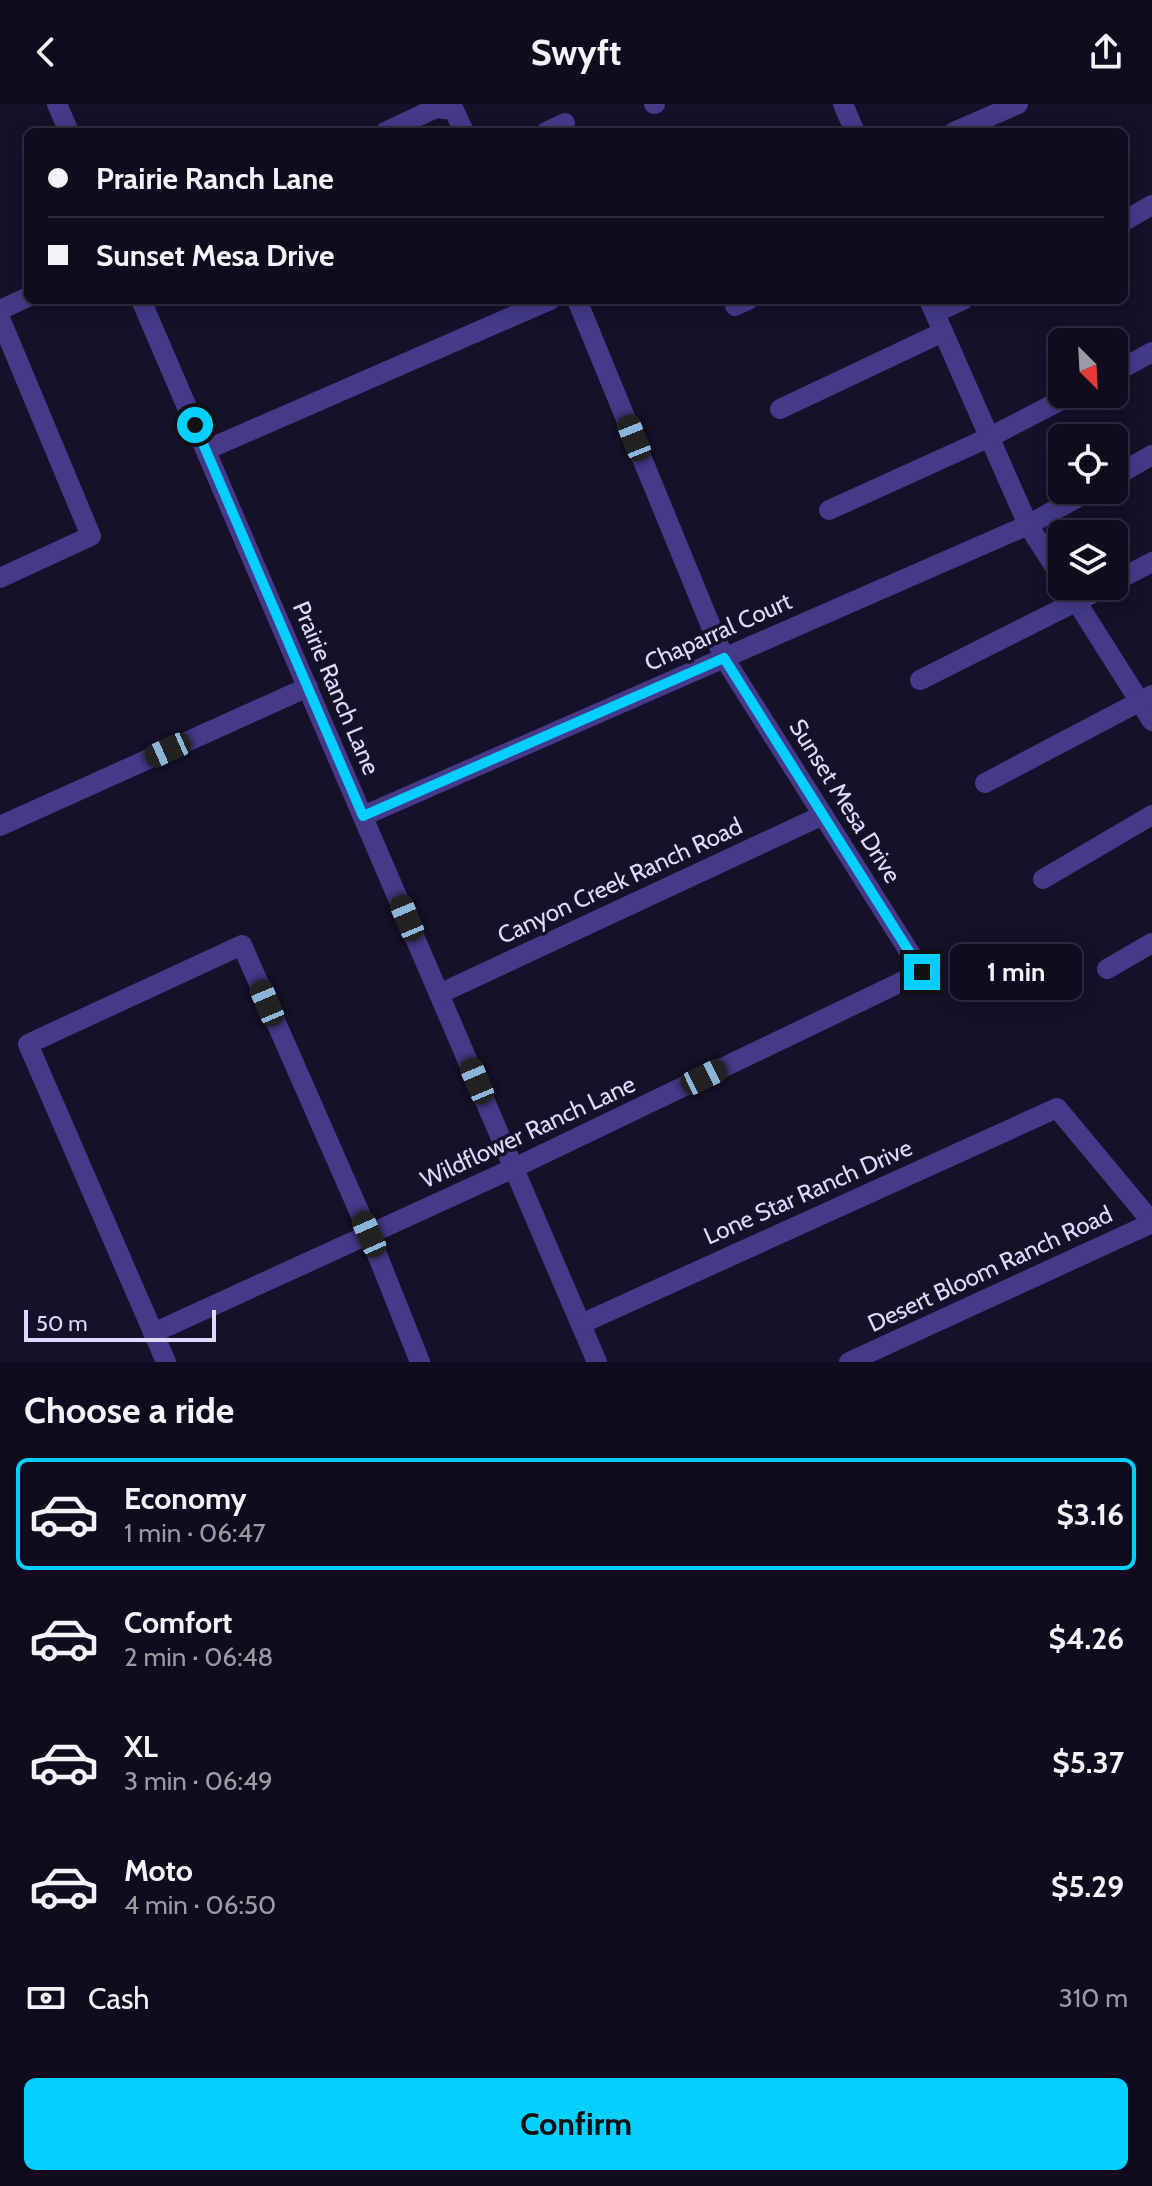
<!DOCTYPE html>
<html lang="en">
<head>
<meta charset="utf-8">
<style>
	:root { --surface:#100c1f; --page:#191528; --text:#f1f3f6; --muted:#9c9ba4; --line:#302c3d; --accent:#04d0ff }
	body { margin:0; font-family:Cabin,sans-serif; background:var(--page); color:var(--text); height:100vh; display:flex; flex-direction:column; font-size:30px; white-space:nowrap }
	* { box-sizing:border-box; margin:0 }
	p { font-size:26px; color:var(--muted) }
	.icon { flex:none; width:44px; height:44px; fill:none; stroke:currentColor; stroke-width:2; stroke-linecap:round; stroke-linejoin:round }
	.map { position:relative; height:1258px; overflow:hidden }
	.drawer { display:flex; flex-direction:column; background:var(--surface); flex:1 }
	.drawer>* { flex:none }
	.guide { position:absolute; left:24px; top:24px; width:1104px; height:176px; border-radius:12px; box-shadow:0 4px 20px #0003,0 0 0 2px var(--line); display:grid; align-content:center; height:176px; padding:0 24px; background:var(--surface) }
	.needle { width:52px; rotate:156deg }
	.buttons { position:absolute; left:1048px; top:224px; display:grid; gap:16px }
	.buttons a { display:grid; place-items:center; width:80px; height:80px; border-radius:12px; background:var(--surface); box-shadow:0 4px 20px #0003,0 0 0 2px var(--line); font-size:40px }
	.scale { position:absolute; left:24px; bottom:20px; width:192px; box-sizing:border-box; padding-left:8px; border:4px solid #e0d8ff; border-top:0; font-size:22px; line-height:28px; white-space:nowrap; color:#e0d8ff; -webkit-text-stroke:6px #161029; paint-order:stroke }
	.end { position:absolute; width:36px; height:36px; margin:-18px; border:10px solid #04d0ff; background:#111; box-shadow:0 0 0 4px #111 }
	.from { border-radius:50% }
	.bubble { position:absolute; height:56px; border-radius:12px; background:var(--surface); box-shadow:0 4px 20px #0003,0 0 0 2px var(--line); font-size:26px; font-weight:800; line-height:56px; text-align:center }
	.car { position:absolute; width:24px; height:48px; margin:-24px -12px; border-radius:10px; box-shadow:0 0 6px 2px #0007; background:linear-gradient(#222 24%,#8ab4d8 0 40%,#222 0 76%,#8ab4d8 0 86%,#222 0) }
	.guide b { display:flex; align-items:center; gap:28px; height:76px; font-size:30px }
	.guide b+b { border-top:2px solid var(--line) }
	.guide i { width:20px; height:20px; background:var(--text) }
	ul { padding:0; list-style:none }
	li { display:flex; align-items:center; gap:24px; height:112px; margin:0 16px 12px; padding:0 8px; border:4px solid transparent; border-radius:12px }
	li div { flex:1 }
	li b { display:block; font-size:30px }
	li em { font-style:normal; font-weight:800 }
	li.active { border-color:var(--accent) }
	li>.icon { width:72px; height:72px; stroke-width:1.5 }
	h2 { padding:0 24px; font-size:36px; line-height:96px }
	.pay { display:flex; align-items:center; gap:20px; height:88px; padding:0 24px; font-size:30px }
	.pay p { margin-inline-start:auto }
	.button { display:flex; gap:16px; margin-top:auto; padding:16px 24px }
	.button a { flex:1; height:92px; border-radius:12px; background:var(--accent); color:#111; font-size:32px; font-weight:800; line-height:92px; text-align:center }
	header { display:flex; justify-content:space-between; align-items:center; height:104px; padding:0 24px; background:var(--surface); font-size:36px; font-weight:800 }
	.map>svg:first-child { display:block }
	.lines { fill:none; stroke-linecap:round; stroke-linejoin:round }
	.minor { stroke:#443a89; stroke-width:20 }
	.route { stroke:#04d0ff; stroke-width:10 }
	.labels { text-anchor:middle; stroke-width:7; stroke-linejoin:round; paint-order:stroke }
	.street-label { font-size:24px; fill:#e0d8ff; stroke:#161029 }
</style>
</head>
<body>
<header><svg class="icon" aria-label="back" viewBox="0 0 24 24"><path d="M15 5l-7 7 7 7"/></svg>Swyft<svg class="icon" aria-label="share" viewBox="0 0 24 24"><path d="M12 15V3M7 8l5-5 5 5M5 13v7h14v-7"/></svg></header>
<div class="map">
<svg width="1152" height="1258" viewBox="0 0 1152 1258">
	<rect width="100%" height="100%" fill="#161029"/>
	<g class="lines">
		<g class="minor">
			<polyline points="57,0 69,28"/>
			<polyline points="654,0 655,0"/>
			<polyline points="843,0 855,28"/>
			<polyline points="436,4 454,6 464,28"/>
			<polyline points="385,28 436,4"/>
			<polyline points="546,28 565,19"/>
			<polyline points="954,28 1018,0"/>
			<polyline points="1124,117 1152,101"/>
			<polyline points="141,196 597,1258"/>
			<polyline points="929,196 1028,421 1062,474"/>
			<polyline points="735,202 748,196"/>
			<polyline points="0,206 28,193"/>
			<polyline points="935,209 963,196"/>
			<polyline points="0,214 91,432 0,474"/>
			<polyline points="1114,269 1152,248"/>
			<polyline points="780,305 943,228"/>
			<polyline points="206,346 550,196"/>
			<polyline points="1114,373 1152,351"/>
			<polyline points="829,406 990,333 1073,290"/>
			<polyline points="1114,478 1152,458"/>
			<polyline points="1071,489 1152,617"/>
			<polyline points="920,576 1107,482"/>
			<polyline points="985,679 1152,591"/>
			<polyline points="363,712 1028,421 1091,386"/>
			<polyline points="0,722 308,583"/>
			<polyline points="1043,775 1152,711"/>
			<polyline points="1107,865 1152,839"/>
			<polyline points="439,890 823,711"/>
			<polyline points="581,1220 1057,1004 1152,1118"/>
			<polyline points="153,1229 514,1064 922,868 724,554 577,196"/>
			<polyline points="166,1258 28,940 242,841 369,1130 420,1258"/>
			<polyline points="849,1258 1152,1119"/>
		</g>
	</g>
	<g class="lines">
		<polyline class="route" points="195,321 363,712 724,554 922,868"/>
	</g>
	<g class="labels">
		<g class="street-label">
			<text transform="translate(718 528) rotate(-24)" y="8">Chaparral Court</text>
			<text transform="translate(336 584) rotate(67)" y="8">Prairie Ranch Lane</text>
			<text transform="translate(845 697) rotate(58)" y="8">Sunset Mesa Drive</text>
			<text transform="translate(620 777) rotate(-25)" y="8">Canyon Creek Ranch Road</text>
			<text transform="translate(528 1028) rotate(-25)" y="8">Wildflower Ranch Lane</text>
			<text transform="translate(808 1088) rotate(-24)" y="8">Lone Star Ranch Drive</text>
			<text transform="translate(990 1165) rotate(-25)" y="8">Desert Bloom Ranch Road</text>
		</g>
	</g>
</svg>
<div class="buttons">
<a><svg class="needle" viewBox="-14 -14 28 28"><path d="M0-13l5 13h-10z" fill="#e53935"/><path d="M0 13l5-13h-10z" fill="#9c9ba4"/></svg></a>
<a><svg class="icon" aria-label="locate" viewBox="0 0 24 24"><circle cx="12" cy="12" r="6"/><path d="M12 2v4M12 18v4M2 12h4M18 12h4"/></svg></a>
<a><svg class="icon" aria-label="layers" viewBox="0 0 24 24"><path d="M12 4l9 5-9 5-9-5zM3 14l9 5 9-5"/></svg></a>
</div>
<div class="scale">50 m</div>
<i class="end from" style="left:195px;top:321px"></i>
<i class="end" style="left:922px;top:868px"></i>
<div class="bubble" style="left:950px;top:840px;width:132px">1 min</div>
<i class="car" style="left:634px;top:334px;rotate:338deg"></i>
<i class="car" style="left:168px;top:646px;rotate:246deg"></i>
<i class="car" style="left:407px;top:814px;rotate:337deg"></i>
<i class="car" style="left:267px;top:899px;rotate:337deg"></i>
<i class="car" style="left:704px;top:973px;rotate:64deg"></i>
<i class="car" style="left:477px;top:977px;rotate:337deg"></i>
<i class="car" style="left:369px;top:1130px;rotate:336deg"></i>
<div class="guide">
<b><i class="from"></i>Prairie Ranch Lane</b>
<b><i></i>Sunset Mesa Drive</b>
</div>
</div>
<section class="drawer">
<h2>Choose a ride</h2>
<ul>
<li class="active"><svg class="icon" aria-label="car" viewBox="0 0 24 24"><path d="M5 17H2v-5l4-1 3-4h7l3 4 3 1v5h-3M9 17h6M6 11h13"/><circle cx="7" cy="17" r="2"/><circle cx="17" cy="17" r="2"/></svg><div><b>Economy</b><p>1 min · 06:47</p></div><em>$3.16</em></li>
<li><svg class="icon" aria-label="car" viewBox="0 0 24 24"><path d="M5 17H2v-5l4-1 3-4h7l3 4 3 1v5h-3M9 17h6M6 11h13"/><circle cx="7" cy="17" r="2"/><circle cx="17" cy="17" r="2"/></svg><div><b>Comfort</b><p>2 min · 06:48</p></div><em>$4.26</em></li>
<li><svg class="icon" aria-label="car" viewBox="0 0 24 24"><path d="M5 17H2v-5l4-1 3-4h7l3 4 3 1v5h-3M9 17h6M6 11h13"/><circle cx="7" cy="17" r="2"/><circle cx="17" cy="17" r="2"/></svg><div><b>XL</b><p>3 min · 06:49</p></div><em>$5.37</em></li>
<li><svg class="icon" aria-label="car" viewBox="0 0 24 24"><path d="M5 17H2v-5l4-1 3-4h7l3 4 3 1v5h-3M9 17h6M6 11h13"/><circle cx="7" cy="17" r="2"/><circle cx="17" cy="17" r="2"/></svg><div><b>Moto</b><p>4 min · 06:50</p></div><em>$5.29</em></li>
</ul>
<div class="pay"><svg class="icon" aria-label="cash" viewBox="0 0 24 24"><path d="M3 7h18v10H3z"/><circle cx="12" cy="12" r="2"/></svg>Cash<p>310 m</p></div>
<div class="button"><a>Confirm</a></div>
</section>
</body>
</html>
